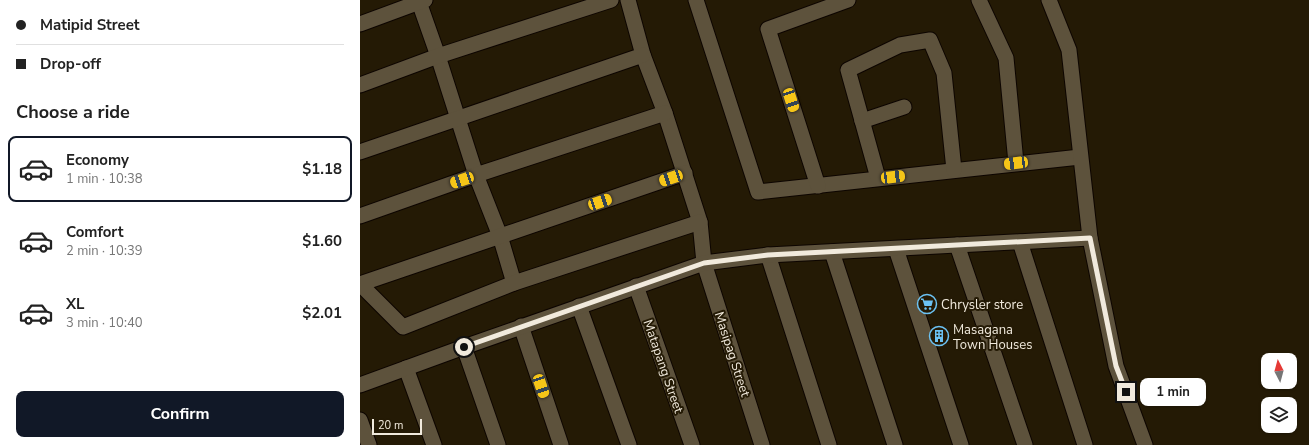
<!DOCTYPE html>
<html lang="en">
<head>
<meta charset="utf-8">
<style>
	:root { --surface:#fff; --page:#f2f2f2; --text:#222; --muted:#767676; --line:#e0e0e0; --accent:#111827 }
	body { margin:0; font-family:"Nunito Sans",sans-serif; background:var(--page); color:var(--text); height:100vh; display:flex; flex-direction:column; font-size:15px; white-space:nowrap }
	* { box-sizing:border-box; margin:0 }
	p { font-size:13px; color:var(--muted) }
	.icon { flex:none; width:22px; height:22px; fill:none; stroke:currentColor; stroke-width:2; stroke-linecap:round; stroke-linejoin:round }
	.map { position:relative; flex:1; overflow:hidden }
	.panel { display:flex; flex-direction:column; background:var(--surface); width:360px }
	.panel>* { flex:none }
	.banner { display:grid; align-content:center; height:88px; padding:0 16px; background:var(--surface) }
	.needle { width:26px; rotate:354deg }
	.buttons { position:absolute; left:901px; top:353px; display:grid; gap:8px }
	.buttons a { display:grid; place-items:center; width:36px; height:36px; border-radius:8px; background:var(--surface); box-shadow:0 1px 3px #0004; font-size:20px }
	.scale { position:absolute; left:12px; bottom:10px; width:50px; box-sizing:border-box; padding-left:4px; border:2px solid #f1eadd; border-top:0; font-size:11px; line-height:14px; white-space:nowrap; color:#f1eadd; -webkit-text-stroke:3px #241a05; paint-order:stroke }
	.end { position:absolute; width:18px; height:18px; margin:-9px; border:5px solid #f1eadd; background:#111; box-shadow:0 0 0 2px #111 }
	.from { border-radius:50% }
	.bubble { position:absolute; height:28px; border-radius:8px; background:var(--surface); box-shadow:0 1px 3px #0004; font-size:13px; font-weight:700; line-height:28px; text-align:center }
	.car { position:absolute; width:12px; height:24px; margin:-12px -6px; border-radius:5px; box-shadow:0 0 3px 1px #0007; background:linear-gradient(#f5c518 24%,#345 0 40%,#f5c518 0 76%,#345 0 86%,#f5c518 0) }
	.banner b { display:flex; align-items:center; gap:14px; height:38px; font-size:15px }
	.banner b+b { border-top:1px solid var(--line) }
	.banner i { width:10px; height:10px; background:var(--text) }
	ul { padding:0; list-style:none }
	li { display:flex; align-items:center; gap:12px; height:66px; margin:0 8px 6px; padding:0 8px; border:2px solid transparent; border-radius:8px }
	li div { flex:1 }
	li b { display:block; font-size:15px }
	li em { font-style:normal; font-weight:700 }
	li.selected { border-color:var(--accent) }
	li>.icon { width:36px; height:36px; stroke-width:1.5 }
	h2 { padding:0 16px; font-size:18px; line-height:48px }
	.cta { display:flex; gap:8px; margin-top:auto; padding:8px 16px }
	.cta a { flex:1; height:46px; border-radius:8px; background:var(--accent); color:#fff; font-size:16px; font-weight:700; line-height:46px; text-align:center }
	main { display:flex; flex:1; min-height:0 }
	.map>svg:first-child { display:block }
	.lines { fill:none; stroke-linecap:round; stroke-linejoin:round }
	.minor-casing { stroke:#0d0500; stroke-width:17 }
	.minor { stroke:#5d523c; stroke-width:15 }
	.route { stroke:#f1eadd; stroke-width:5 }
	.labels { text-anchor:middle; stroke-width:4; stroke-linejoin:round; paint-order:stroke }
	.poi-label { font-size:13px; fill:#f1eadd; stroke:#241a05; text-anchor:start }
	.street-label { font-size:13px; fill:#f1eadd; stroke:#241a05 }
</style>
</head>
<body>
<main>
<section class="panel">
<div class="banner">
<b><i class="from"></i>Matipid Street</b>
<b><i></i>Drop-off</b>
</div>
<h2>Choose a ride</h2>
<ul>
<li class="selected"><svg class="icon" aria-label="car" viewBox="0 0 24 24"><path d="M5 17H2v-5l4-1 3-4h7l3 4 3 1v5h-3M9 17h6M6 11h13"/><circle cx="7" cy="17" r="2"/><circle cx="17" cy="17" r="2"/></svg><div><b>Economy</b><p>1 min · 10:38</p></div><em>$1.18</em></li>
<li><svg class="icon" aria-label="car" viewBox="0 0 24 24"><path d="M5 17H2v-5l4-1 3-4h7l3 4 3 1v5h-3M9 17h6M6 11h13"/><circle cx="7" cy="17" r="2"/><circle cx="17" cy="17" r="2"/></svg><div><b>Comfort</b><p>2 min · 10:39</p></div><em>$1.60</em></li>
<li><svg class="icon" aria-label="car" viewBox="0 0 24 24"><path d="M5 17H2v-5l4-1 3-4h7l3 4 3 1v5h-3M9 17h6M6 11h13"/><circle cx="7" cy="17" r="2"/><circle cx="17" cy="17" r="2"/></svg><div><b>XL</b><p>3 min · 10:40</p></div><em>$2.01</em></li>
</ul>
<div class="cta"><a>Confirm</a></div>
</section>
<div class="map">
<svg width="949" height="445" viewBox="0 0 949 445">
	<rect width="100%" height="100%" fill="#241a05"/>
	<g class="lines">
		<defs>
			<g id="minor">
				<polyline points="268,0 283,55 305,113 340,222 344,263 402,445"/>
				<polyline points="336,0 398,192 720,157"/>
				<polyline points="619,0 646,58 656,163"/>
				<polyline points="689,0 709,50 730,238 756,366 785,445"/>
				<polyline points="59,2 78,56 116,175 140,236 154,283"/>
				<polyline points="0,24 65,0"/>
				<polyline points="0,85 78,56 251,0"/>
				<polyline points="502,121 544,107"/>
				<polyline points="0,152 283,55"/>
				<polyline points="325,173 0,284 43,327 154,283 340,222"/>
				<polyline points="518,178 488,70 540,45 570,40 584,73 594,170"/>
				<polyline points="458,186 408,29 488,0"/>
				<polyline points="0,216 116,175 305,113"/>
				<polyline points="660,242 725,445"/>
				<polyline points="597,245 665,445"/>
				<polyline points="536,249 601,445"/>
				<polyline points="472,252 535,445"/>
				<polyline points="408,255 469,445"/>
				<polyline points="276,286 332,445"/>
				<polyline points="219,306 269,445"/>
				<polyline points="161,326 201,445"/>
				<polyline points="104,347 138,445"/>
				<polyline points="46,368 74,445"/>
				<polyline points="0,385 104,347 344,263 408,255 730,238"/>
				<polyline points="0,420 9,445"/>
			</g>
		</defs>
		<use href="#minor" class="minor-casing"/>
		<use href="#minor" class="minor"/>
	</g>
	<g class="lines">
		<polyline class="route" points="104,347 344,263 408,255 730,238 756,366 766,392"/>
	</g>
	<defs>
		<symbol id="supermarket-ring" viewBox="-11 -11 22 22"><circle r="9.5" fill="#241a05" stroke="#6cc2f3" stroke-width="1.5"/><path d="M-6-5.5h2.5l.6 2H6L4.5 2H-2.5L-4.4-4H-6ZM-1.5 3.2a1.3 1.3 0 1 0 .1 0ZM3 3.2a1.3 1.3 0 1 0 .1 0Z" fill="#6cc2f3"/></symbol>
		<symbol id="building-ring" viewBox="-11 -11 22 22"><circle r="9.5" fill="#241a05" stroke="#6cc2f3" stroke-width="1.5"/><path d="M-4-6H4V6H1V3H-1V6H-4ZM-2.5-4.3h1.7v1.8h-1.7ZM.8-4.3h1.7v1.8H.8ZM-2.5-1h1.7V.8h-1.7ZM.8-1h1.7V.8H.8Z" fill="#6cc2f3"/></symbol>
	</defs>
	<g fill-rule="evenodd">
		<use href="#supermarket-ring" x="556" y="293" width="22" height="22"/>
		<use href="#building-ring" x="568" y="325" width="22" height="22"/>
	</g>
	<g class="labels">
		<g class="poi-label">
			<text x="581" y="309">Chrysler store</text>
			<text x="593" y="334">Masagana<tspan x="593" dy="15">Town Houses</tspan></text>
		</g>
		<g class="street-label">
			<text transform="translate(373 354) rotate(72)" y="5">Masipag Street</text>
			<text transform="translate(304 366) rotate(71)" y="5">Matapang Street</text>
		</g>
	</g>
</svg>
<div class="buttons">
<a><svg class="needle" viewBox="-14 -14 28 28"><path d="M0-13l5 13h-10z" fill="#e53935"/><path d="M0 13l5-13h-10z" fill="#767676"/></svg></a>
<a><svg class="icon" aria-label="layers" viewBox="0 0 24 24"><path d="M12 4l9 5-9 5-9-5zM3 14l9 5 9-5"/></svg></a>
</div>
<div class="scale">20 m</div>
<i class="end from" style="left:104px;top:347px"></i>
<i class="end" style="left:766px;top:392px"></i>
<div class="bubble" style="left:780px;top:378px;width:66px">1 min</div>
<i class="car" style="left:431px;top:100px;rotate:162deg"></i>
<i class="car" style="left:656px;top:163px;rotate:263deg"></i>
<i class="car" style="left:533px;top:177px;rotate:83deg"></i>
<i class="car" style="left:311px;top:178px;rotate:251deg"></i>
<i class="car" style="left:102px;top:180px;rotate:251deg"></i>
<i class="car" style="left:240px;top:202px;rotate:71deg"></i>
<i class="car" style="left:181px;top:386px;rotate:161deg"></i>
</div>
</main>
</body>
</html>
